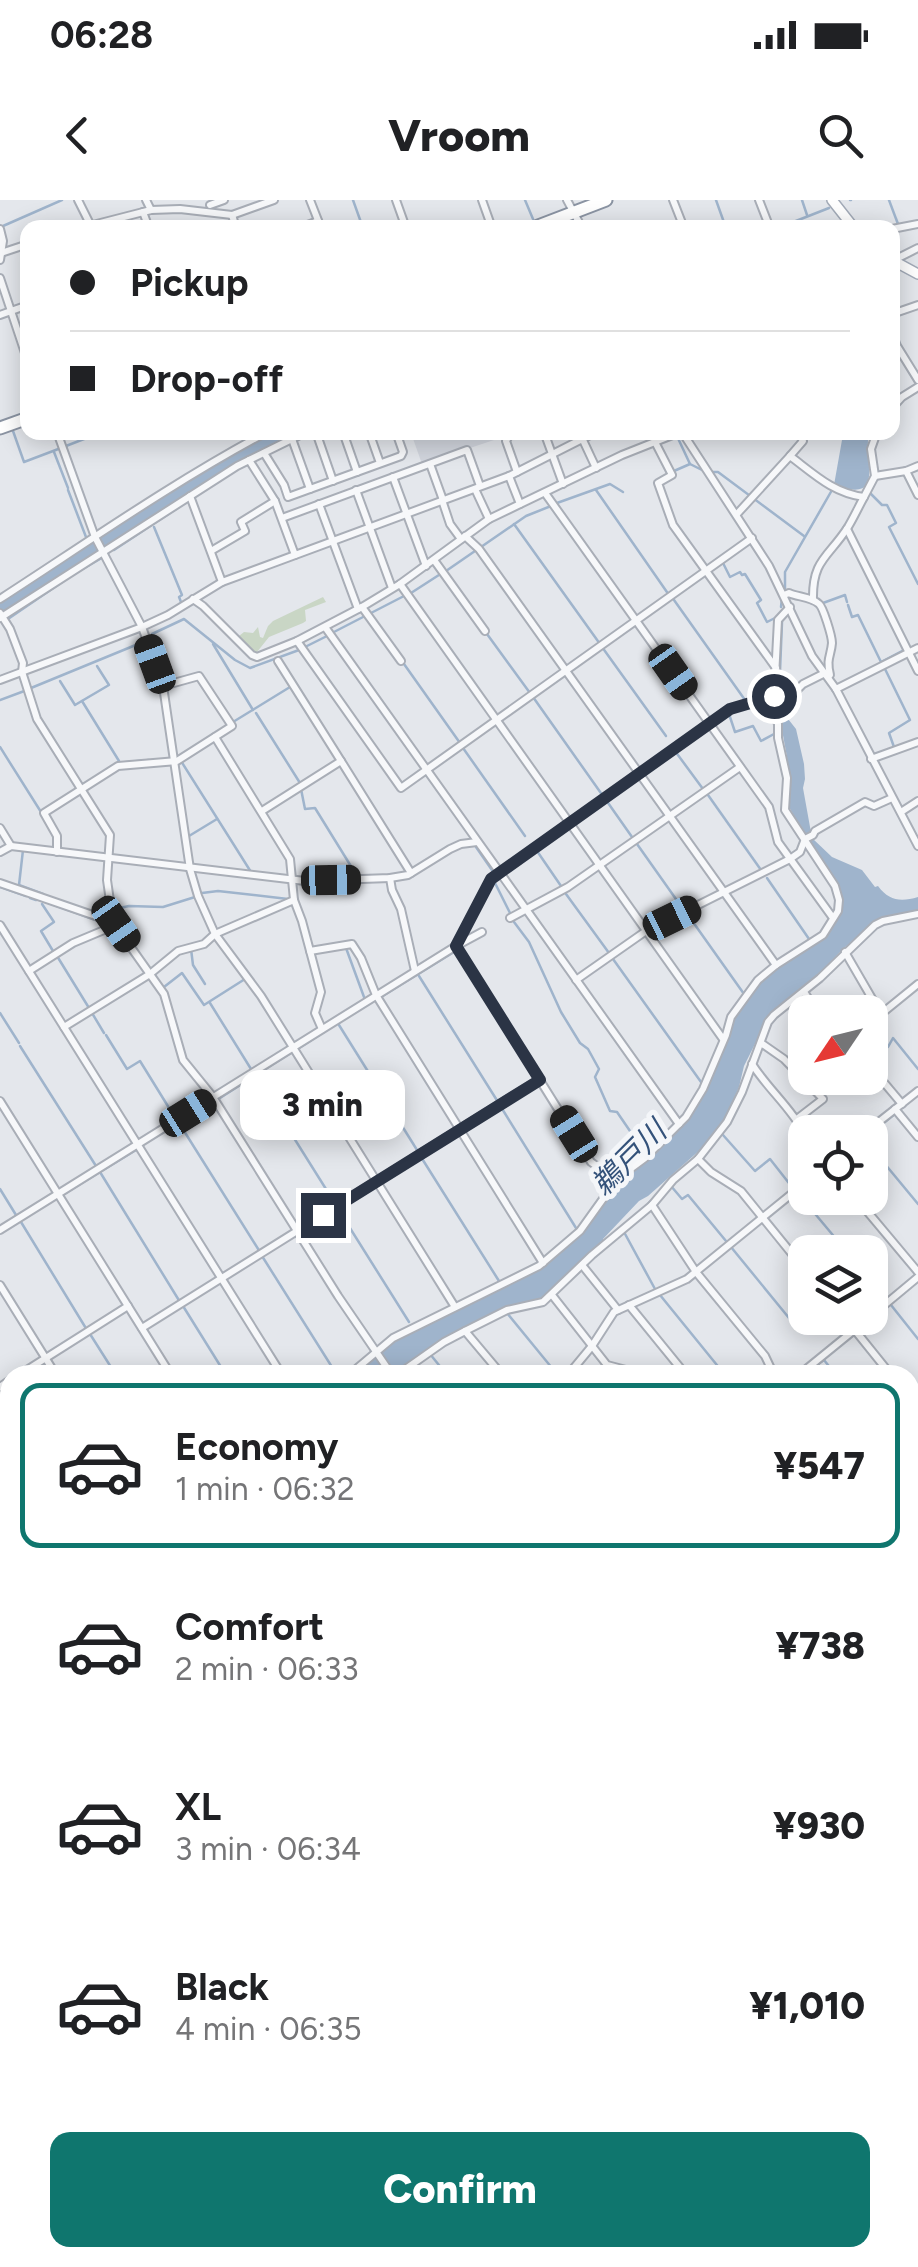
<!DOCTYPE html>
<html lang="en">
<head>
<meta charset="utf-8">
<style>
	:root { --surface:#fff; --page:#f6f6f6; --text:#202124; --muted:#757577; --line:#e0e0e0; --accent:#0f766e }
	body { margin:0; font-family:Figtree,"Noto Sans JP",sans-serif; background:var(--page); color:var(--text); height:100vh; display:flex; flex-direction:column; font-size:38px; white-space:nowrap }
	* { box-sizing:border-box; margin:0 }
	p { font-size:32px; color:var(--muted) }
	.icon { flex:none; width:55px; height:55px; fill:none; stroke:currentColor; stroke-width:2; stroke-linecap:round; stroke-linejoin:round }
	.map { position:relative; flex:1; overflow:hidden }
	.side { position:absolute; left:0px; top:1165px; width:920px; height:902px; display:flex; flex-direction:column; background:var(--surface); border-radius:30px 30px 0 0; box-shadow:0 5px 25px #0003 }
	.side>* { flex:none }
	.top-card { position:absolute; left:20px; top:20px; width:880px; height:220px; border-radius:20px; box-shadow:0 5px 25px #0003; display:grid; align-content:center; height:220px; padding:0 50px; background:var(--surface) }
	.needle { width:65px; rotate:235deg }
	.fabs { position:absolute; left:788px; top:795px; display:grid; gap:20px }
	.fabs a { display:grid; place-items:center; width:100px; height:100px; border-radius:20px; background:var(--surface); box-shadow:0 5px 25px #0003; font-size:50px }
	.end { position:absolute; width:45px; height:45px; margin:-22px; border:12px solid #2b3445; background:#fff; box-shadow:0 0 0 5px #fff }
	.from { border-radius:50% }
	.bubble { position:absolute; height:70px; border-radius:20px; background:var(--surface); box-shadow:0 5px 25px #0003; font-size:32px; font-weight:800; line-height:70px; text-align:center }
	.car { position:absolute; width:30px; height:60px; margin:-30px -15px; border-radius:12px; box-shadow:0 0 8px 2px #0007; background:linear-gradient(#222 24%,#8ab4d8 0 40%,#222 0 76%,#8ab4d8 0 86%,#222 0) }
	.top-card b { display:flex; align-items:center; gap:35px; height:95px; font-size:38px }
	.top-card b+b { border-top:2px solid var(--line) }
	.top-card i { width:25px; height:25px; background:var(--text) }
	ul { padding:18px 0 0; list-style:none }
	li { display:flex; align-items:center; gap:30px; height:165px; margin:0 20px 15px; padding:0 30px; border:5px solid transparent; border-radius:20px }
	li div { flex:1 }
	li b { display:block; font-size:38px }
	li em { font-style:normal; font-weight:800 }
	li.selected { border-color:var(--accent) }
	li>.icon { width:90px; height:90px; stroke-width:1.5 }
	.cta { display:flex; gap:20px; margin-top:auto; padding:20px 50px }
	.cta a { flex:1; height:115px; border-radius:20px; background:var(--accent); color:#fff; font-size:40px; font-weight:800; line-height:115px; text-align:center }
	.status { display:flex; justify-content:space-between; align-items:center; height:70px; padding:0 50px; background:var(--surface); direction:ltr }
	.status svg { height:28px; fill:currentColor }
	header { display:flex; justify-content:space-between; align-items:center; height:130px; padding:0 50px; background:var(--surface); font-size:45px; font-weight:800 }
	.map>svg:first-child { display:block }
	.built { fill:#d2d6de }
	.green { fill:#c9d6c5 }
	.water { fill:#9fb4cc }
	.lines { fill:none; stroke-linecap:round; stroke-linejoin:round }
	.stream { stroke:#9fb4cc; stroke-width:2.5 }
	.minor-casing { stroke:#a9aeb7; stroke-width:10 }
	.major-casing { stroke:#a3abb8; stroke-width:12 }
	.highway-casing { stroke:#8b94a3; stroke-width:15 }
	.minor { stroke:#f7f8fa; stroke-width:6 }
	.major { stroke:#fff; stroke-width:9 }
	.highway { stroke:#fff; stroke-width:11 }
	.route { stroke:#2b3445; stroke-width:12 }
	.labels { text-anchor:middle; stroke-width:10; stroke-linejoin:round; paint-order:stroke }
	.water-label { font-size:30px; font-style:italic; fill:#34527a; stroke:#f4f6f9 }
</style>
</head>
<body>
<div class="status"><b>06:28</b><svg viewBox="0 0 49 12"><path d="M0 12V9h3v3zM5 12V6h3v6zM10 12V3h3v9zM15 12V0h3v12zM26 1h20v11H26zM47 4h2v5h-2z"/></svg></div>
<header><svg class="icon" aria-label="back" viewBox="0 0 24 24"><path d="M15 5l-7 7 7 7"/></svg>Vroom<svg class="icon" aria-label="search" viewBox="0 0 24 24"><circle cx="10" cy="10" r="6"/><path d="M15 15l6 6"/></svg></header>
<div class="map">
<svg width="918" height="2067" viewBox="0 0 918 2067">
	<rect width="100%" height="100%" fill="#e4e7ec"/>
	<polygon class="built" points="411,233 509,233 503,237 422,264"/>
	<polygon class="green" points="323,397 326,402 305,410 306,421 303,423 269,437 257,452 254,453 239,441 239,436 244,432 253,433 258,427 260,437 263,438 268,426 273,421"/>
	<g class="water">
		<polygon points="272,233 297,233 236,264 0,415 0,402 226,256"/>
		<path d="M847,233H869C863,261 887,304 834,285L842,240Z"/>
		<path d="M780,498L781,510L796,529L804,564L805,579L803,588L812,638L832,657L862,670L875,687L878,686C889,701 901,702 918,697V710L875,722L843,749L817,776L771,812L744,866L739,887L726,917L700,950L648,996L639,1001L603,1039V1042L547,1095L538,1101L511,1105L439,1141L428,1149V1151L426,1150L389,1175H352L394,1140L542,1067L579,1034L620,979L687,918L730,822L765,774L821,739L840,713V697L789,607L787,557L780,519L773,503Z"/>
		<polygon points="918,1814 918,2067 670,2067 671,2058 910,2058 910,1820"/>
	</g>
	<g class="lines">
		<g class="stream">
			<polyline points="353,0 363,28"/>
			<polyline points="525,0 533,19"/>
			<polyline points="716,0 726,28"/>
			<polyline points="802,0 807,15"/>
			<polyline points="850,0 851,0"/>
			<polyline points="889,0 898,24"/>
			<polyline points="3,26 62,0"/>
			<polyline points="778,28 829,8"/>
			<polyline points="13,231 24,262 61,248"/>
			<polyline points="676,234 690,264 702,270"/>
			<polyline points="66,246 102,232"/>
			<polyline points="54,252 68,288"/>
			<polyline points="674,271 690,264"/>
			<polyline points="713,272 718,272 804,336"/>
			<polyline points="68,290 86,337"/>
			<polyline points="596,290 669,395"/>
			<polyline points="870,293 882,305 887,305 896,323 889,327 918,384"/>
			<polyline points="557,303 610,284 623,292"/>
			<polyline points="514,324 600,444"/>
			<polyline points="154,327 182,395 179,397 181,402"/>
			<polyline points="481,347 526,316 551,306"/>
			<polyline points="114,350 188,301"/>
			<polyline points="723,363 730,377 740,372 742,375 745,374 761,400 757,403 767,422 775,418"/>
			<polyline points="116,371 124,386"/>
			<polyline points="446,371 475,351"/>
			<polyline points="74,374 100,359"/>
			<polyline points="785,388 785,372 832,290"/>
			<polyline points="411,393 442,373"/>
			<polyline points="674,400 745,500"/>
			<polyline points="821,402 823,403 845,395 847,402"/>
			<polyline points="848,405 852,417 858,415 881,462 904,450"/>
			<polyline points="781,407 782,398"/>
			<polyline points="371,413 404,396"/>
			<polyline points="8,419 68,378"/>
			<polyline points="332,433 365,416"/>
			<polyline points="487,434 530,493"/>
			<polyline points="150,438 152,437 152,434 184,419 235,460 250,468 299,450"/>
			<polyline points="213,444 253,510"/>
			<polyline points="305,447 329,435"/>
			<polyline points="602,447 666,536"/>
			<polyline points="404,464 460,543"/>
			<polyline points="885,469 910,520 889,533 894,547"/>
			<polyline points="60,481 75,505 109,485 97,466"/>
			<polyline points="31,488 143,442"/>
			<polyline points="779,496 782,422"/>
			<polyline points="533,497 603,596"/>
			<polyline points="0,500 27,490"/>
			<polyline points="82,501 119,561"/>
			<polyline points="256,513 300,583"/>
			<polyline points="727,514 729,514 735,532 753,526 761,541 774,534"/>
			<polyline points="233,522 290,487"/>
			<polyline points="0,547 41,612"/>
			<polyline points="463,548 525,636"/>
			<polyline points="675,551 703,589"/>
			<polyline points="181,561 251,672"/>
			<polyline points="117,563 149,560"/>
			<polyline points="301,589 305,609 315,608 357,676"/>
			<polyline points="708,595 761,670"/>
			<polyline points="606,600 632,637"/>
			<polyline points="189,636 217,619"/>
			<polyline points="637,644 683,709"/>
			<polyline points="476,647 494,673 491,676"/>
			<polyline points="23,650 19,685 43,694"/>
			<polyline points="537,651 561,686"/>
			<polyline points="767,678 809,739"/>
			<polyline points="494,681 510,713"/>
			<polyline points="0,687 26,696"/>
			<polyline points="202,693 218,691 288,699"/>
			<polyline points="566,694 609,753"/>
			<polyline points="30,698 36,700"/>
			<polyline points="43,701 107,724"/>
			<polyline points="42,704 54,722 41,731 53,751"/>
			<polyline points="115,709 129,706 163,707 195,697"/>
			<polyline points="688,715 744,794"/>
			<polyline points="514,722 529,742 561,812 580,843 588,849 599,869 595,877 610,911 617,912 645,953"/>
			<polyline points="346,748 364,797"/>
			<polyline points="191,749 193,765 205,784"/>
			<polyline points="57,756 89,808"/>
			<polyline points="613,759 701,882"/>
			<polyline points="419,776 498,902"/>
			<polyline points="164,787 182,773 204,805 245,779 243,777"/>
			<polyline points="381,797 454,752"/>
			<polyline points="210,803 251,869"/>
			<polyline points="0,813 19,843"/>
			<polyline points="92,813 104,833"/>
			<polyline points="339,825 417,950"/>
			<polyline points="106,835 127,869 140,861 174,916"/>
			<polyline points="870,838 888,847 893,838 918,869"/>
			<polyline points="20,846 96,966"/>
			<polyline points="299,848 330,828"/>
			<polyline points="255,876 336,1005"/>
			<polyline points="220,898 292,852"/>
			<polyline points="501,907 576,1028"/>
			<polyline points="179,923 260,1052"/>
			<polyline points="870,934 896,913"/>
			<polyline points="723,935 755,971 770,959 792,987"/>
			<polyline points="142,945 187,918"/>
			<polyline points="870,946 918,1004"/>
			<polyline points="421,957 499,1081"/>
			<polyline points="100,972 180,1102"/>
			<polyline points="671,986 682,999 688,995 726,1041"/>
			<polyline points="0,989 16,1015"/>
			<polyline points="64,994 136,950"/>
			<polyline points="801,997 847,1052"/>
			<polyline points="338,1009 409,1122"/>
			<polyline points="21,1022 87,1130"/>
			<polyline points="622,1034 624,1032 655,1089"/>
			<polyline points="731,1047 798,1129"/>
			<polyline points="262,1056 337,1175"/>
			<polyline points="870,1081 886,1100"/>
			<polyline points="660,1095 725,1175"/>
			<polyline points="891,1105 918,1139"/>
			<polyline points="183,1106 226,1175"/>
			<polyline points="507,1113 552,1168 546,1173 548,1175"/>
			<polyline points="90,1134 116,1175"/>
			<polyline points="430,1154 447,1175"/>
			<polyline points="814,1167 824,1160 836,1175"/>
			<polyline points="5,1189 10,1196"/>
			<polyline points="910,1265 918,1275"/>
			<polyline points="0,1376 10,1405"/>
			<polyline points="910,1402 918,1411"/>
			<polyline points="910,1526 918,1538"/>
			<polyline points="0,1577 10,1589"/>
			<polyline points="0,1713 10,1725"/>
			<polyline points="0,1818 10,1832"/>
			<polyline points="0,1894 2,1897 10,1893"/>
			<polyline points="0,2041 10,2055"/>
			<polyline points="12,2058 18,2067"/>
			<polyline points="117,2058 124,2067"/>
			<polyline points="280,2058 278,2059 285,2067"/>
			<polyline points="395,2058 403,2067"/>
			<polyline points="511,2058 522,2067"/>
			<polyline points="467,2067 475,2058"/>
			<polyline points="531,2067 539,2058"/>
		</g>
		<defs>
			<g id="minor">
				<polyline points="78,0 90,24"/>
				<polyline points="146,0 151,10"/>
				<polyline points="310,0 321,28"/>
				<polyline points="396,0 406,28"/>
				<polyline points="482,0 492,28"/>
				<polyline points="567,0 582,28"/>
				<polyline points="673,0 684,28"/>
				<polyline points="759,0 770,28"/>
				<polyline points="210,5 224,0"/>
				<polyline points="143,12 149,28"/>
				<polyline points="232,15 236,28"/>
				<polyline points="81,28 151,10 180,9 232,15 274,0"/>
				<polyline points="300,28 318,21"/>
				<polyline points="0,29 3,41 0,60"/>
				<polyline points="892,29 918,24"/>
				<polyline points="1,53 28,44"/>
				<polyline points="894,60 918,48"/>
				<polyline points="0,78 28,162"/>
				<polyline points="892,114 918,105"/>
				<polyline points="0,115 28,105"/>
				<polyline points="892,133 897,146 918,180"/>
				<polyline points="892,208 902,197 918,187"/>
				<polyline points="57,232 95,337 142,427 163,486 190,669 198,696 215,734 261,796 455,1107"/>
				<polyline points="316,232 333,281"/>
				<polyline points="343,232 357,272"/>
				<polyline points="369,232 380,263"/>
				<polyline points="511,232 506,241 517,272"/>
				<polyline points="544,232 563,284"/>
				<polyline points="682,232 769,366 812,456 836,489 918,646"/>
				<polyline points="582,238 596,268"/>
				<polyline points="292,239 310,289"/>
				<polyline points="655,242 672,275 658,283 673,325 776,468"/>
				<polyline points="264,253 284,285 288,297 401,256 403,252 396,232"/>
				<polyline points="790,256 803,241 798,232"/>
				<polyline points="249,260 275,301 295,355"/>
				<polyline points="430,264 443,300"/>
				<polyline points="906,271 918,295"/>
				<polyline points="509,276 520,304"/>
				<polyline points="875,276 906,271 918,266"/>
				<polyline points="393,277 426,366"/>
				<polyline points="475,289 489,319"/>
				<polyline points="356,290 392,388"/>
				<polyline points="545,293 769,607 778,642 833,718"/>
				<polyline points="190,296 222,382"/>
				<polyline points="442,300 450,324 461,339"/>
				<polyline points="319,304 358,409"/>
				<path d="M737,314L790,256C814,274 833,293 864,297L875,276L871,249L877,232"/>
				<polyline points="282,318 467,250 480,286"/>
				<polyline points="847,329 918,471"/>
				<polyline points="465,336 479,349 776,765"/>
				<polyline points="211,351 245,331 241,322 275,301"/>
				<polyline points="434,360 485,431"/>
				<polyline points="400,384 723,839"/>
				<path d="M784,395L789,393C797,397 812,397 819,404C823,407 832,436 832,443C831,456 826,458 830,475L828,477"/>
				<path d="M0,399C88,342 175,281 267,232"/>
				<polyline points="193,399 203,406 252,455 257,457 297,441 362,407 400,384 489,319 622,255 680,232"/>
				<path d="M813,400C812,359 829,357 848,327C854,317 859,306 864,297"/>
				<polyline points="362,407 401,461"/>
				<polyline points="0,413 10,429 23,463 22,472 37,519 110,635 107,680 113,722 164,794 183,860 213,897 338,1096 392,1175"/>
				<polyline points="0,418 237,266 306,232"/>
				<polyline points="325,427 679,924"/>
				<polyline points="297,441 401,588 752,338"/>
				<polyline points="278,461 341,561"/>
				<polyline points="0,480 142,427 168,415 222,382 509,276 596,232"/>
				<polyline points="836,489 918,448"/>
				<polyline points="773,498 794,493 803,484 825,473"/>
				<polyline points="215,537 290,659 294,700 302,721 321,792 315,813 322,829"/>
				<polyline points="871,559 918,542"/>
				<polyline points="262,611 341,561 411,673"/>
				<polyline points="901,612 918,601"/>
				<polyline points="0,628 11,646"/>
				<polyline points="0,652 11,646 305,681 390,678 408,675 450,649 461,644 477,642"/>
				<polyline points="57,652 57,636 44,613 118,566 177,561 232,526 199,476 163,486"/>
				<polyline points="390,678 392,690 401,709 415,771"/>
				<polyline points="0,683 113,722"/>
				<polyline points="510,718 568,687 740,567"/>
				<polyline points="0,725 282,1175"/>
				<polyline points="456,745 491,679 730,509 774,496 778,420 790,407"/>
				<polyline points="456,746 591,962 616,980"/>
				<polyline points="310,751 352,744 361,758 376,795 543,1063"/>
				<polyline points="845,752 881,814"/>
				<polyline points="29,771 73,743 116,725"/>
				<polyline points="576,780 646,731 790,659 800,652 805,639 813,635 815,631 865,602 874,606 892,598"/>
				<polyline points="804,792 812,804 823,812"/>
				<polyline points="870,823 918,784"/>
				<polyline points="64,827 150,774 178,751 204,744 215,734 294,700"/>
				<polyline points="761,843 784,859 823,899 797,919"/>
				<path d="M752,864C768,889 791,908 805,934"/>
				<polyline points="870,866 902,904"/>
				<polyline points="0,901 171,1175"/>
				<polyline points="895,909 918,937"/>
				<polyline points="866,932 918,891"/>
				<polyline points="698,959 711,972 741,991 805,1070"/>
				<polyline points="856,998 918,1072"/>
				<polyline points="652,1005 696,1072 765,1156 774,1175"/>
				<polyline points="0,1030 456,746 482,732"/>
				<polyline points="582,1065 618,1110"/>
				<polyline points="0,1085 56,1175"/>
				<polyline points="552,1095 607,1165 645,1175"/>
				<polyline points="629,1105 686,1175"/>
				<polyline points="870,1117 918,1077"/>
				<polyline points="843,1118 854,1130"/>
				<polyline points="142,1128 540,879"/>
				<polyline points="854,1129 891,1175"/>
				<polyline points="465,1131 502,1175"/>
				<polyline points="19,1175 128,1106"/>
				<polyline points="349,1175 393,1138 539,1066 580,1031 618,978 645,958 686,917 703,889 726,835 731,817 758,780 776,765 823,735 838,711 839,700 835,686 785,610 787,578 778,538 778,524 769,499"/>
				<polyline points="397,1175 444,1142 465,1131 507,1110 543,1102 592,1055 652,1005 673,980 698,959 727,922 742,892 768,822 774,815 820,778 875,725 883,721 918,714"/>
				<polyline points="568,1175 592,1146 614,1112 687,1079 805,983"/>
				<polyline points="799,1175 869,1118"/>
				<polyline points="0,1187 10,1180"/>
				<polyline points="910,1198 918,1208"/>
				<polyline points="910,1222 918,1216"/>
				<polyline points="0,1277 10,1293"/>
				<polyline points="910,1331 918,1341"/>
				<polyline points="0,1362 10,1353"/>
				<polyline points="910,1386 918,1379"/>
				<polyline points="0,1413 10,1430"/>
				<polyline points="0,1452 10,1441"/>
				<polyline points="910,1468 918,1478"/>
				<polyline points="0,1488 10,1480"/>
				<polyline points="0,1509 10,1521"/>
				<polyline points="910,1556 918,1553"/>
				<polyline points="910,1590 918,1601"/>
				<polyline points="0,1605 10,1597"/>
				<polyline points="910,1614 918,1609"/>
				<polyline points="0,1646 10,1658"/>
				<polyline points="910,1673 911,1675"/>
				<polyline points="910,1699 918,1688"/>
				<polyline points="0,1781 10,1772"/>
				<polyline points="0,1794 10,1808"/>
				<polyline points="0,1934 10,1926"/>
				<polyline points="0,1968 10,1982"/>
				<polyline points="64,2058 71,2067"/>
				<polyline points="170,2058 177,2067"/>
				<polyline points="232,2058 240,2067"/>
				<polyline points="339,2058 347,2067"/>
				<polyline points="450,2058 458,2067"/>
				<polyline points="80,2067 92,2058"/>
				<polyline points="352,2067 364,2058"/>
				<polyline points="473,2067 481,2058"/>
			</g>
			<g id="major">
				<polyline points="832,0 854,28"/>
				<polyline points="892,60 918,74"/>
			</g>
			<g id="highway">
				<polyline points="533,28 606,0"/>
				<polyline points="0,228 28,218"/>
			</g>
		</defs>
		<use href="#minor" class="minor-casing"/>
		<use href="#major" class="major-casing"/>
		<use href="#highway" class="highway-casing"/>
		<use href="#minor" class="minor"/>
		<use href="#major" class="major"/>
		<use href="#highway" class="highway"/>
	</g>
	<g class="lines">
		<polyline class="route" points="323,1015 540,880 456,746 491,679 730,509 774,496"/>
	</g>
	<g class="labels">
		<g class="water-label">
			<text transform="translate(629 958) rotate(-45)" y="10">鵜戸川</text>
		</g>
	</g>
</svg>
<div class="fabs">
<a><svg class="needle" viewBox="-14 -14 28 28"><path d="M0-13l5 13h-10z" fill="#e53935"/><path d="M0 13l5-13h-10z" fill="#757577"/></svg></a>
<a><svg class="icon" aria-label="locate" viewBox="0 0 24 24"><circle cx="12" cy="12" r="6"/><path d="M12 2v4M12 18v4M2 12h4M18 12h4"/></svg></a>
<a><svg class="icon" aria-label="layers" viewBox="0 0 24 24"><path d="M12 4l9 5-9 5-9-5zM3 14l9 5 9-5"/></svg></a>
</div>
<i class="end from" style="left:774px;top:496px"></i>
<i class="end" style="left:323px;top:1015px"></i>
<div class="bubble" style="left:240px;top:870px;width:165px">3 min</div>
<i class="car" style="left:155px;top:464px;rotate:340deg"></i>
<i class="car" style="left:673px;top:472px;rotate:145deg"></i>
<i class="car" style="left:331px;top:680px;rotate:89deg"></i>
<i class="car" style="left:672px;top:718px;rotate:64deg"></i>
<i class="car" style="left:116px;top:724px;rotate:145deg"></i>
<i class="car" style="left:188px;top:913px;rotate:58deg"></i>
<i class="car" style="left:574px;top:934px;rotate:328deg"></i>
<div class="top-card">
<b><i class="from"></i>Pickup</b>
<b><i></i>Drop-off</b>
</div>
<section class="side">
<ul>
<li class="selected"><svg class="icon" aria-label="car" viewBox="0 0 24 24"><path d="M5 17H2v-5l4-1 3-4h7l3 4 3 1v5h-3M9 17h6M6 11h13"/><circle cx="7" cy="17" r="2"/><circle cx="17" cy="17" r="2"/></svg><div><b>Economy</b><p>1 min · 06:32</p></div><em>¥547</em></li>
<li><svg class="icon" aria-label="car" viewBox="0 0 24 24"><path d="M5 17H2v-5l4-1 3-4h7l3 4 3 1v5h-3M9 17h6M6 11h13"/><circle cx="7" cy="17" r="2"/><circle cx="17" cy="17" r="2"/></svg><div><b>Comfort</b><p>2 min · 06:33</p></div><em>¥738</em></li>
<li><svg class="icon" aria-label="car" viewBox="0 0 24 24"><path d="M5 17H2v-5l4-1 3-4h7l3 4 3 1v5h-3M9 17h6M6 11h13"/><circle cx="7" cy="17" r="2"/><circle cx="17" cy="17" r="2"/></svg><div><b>XL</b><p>3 min · 06:34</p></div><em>¥930</em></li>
<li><svg class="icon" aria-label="car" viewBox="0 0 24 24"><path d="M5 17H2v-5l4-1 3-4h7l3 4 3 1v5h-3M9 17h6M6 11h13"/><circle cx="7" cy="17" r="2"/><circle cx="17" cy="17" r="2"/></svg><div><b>Black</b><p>4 min · 06:35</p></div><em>¥1,010</em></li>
</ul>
<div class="cta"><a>Confirm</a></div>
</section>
</div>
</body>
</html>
